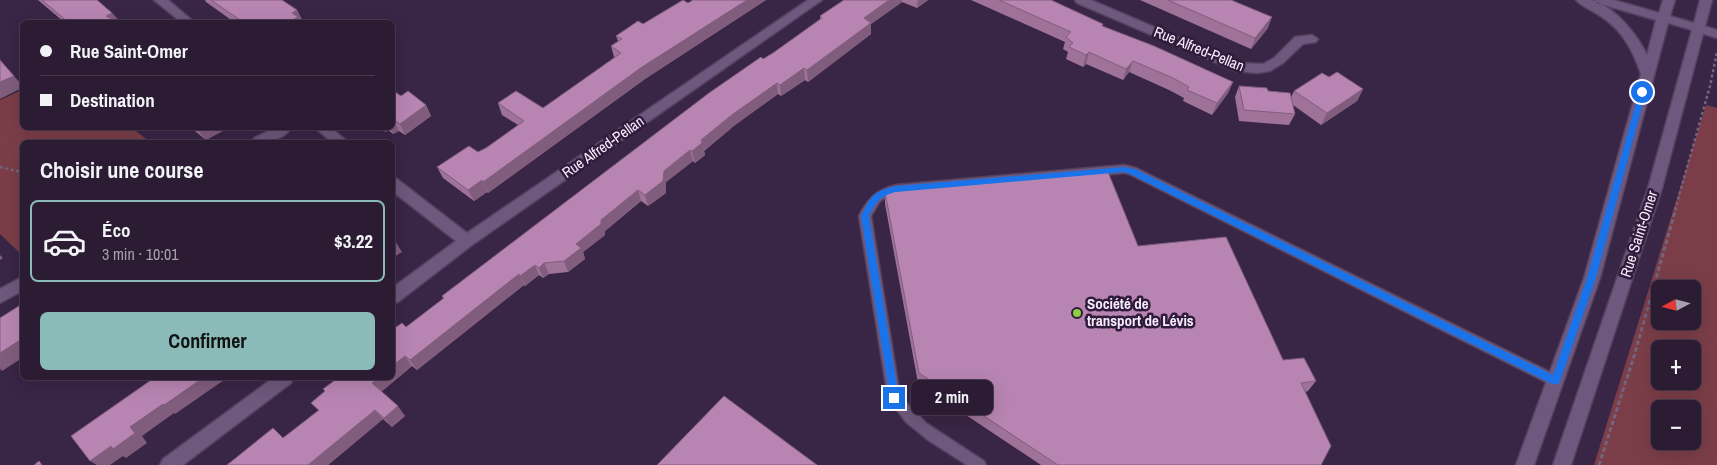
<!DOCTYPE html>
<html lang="fr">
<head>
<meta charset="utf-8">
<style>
	:root { --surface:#2b1c34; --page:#33253c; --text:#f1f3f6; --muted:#a6a1ac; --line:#473a4f; --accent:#8bbbb9 }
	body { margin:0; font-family:"Archivo Narrow",sans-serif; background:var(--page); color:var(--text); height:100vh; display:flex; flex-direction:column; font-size:19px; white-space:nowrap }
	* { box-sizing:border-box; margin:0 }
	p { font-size:16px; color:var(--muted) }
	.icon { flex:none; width:28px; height:28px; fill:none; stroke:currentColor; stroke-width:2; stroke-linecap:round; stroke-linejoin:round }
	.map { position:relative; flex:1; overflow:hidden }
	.sheet { position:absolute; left:20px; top:140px; width:375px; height:240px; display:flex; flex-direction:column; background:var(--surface); border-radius:8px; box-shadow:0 5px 20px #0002,0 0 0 1px var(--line) }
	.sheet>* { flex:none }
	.top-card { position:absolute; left:20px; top:20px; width:375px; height:110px; border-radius:8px; box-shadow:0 5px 20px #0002,0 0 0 1px var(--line); display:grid; align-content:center; height:110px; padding:0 20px; background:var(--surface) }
	.needle { width:32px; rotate:263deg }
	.tools { position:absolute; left:1651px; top:280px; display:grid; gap:10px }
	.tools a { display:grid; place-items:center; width:50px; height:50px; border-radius:8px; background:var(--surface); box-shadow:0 5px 20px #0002,0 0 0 1px var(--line); font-size:25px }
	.end { position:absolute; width:22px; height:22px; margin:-11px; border:6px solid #1a73e8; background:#fff; box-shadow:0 0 0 2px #fff }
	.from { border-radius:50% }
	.bubble { position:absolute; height:35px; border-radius:8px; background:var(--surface); box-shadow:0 5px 20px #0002,0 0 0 1px var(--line); font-size:16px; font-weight:700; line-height:35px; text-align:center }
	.top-card b { display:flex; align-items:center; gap:18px; height:48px; font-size:19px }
	.top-card b+b { border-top:1px solid var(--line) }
	.top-card i { width:12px; height:12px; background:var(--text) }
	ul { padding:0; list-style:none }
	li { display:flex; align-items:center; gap:15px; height:82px; margin:0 10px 8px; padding:0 10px; border:2px solid transparent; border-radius:8px }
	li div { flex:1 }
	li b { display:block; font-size:19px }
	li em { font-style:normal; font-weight:700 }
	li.active { border-color:var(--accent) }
	li>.icon { width:45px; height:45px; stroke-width:1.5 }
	h2 { padding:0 20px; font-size:22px; line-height:60px }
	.action { display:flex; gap:10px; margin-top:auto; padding:10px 20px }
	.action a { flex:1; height:58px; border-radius:8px; background:var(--accent); color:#111; font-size:20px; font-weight:700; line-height:58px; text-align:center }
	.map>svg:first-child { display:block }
	.green { fill:#7b3e48; fill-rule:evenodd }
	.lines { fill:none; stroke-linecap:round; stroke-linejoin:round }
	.service-casing { stroke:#53425e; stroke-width:3 }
	.minor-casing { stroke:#53425e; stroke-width:3 }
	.tertiary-casing { stroke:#53425e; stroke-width:3 }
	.path-far1 { stroke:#74637f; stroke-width:2.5; stroke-dasharray:3 2.5; stroke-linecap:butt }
	.path { stroke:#74637f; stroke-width:3; stroke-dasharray:4.5 2.5; stroke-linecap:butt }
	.service { fill:#6e587d; fill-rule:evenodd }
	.minor { fill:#6e587d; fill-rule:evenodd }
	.tertiary { fill:#6e587d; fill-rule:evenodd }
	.wall { fill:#9e7299 }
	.shaded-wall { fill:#815d7d }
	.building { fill:#b885b2; stroke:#815d7d }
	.route { fill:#1a73e8 }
	.poi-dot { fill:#8ece43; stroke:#2f1b3b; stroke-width:2 }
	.labels { text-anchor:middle; stroke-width:5; stroke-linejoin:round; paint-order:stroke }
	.street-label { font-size:15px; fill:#f6ecfd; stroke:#2f1b3b }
	.poi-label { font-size:15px; font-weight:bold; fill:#f6ecfd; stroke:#2f1b3b; text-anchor:start }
</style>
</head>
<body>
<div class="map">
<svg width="1717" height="465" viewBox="0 0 1717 465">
	<rect width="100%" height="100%" fill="#392546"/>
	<g class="green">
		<polygon points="22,90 22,128 132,128 150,142 22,142 22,255 0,234 0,100"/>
		<path d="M1706,105L1717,108V465H1594ZM1660,289H1692V321H1660ZM1660,349H1692V381H1660ZM1660,409H1692V441H1660Z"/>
	</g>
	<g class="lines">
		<defs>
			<path id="service" d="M1124,165L1136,168L1560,377L1562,381L1560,385L1556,387L1552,385L1129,174L1124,173L892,194L880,201L871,216L900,396L926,423L984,461L986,465H967L928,440L906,422L888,398L859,216C868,198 877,190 896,185Z"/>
			<g id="minor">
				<polygon points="154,0 168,0 194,22 181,22"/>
				<polygon points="808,0 822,0 472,245 398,302 392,303 392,288 456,241 392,191 392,178 397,179 467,233"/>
				<polygon points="1075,0 1091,0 1238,63 1263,64 1274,58 1295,37 1312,35 1318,39 1316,42 1303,44 1283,63 1270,71 1257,73 1236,71 1077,3"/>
				<polygon points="1698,24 1717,30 1717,38 1694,31 1692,28 1694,25"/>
				<path d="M274,128H291C283,141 266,142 252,142L254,138Z"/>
				<polygon points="315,128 331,128 348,142 332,142"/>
				<polygon points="22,277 22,291 0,303 0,289"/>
				<polygon points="273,378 293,378 291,383 183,465 160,465 163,459"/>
			</g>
			<path id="tertiary" d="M1576,0C1581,0 1587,0 1592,0C1615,7 1637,34 1647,55L1656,20L1597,3L1595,0H1614L1659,13L1663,0H1675L1670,16L1694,23L1700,0H1712L1662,188L1571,465H1553L1648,188L1692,30L1668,23L1600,278L1534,465H1516L1584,278L1641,74C1633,51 1623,31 1602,17C1594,11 1582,7 1576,0Z"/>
		</defs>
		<use href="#service" class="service-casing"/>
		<use href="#minor" class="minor-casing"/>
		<use href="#tertiary" class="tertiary-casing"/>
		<g class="path-far1">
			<polyline points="0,167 22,172"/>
			<polyline points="1675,210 1710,86 1717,52"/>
		</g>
		<polyline class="path" points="1599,465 1635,353 1676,208"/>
		<use href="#service" class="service"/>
		<use href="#minor" class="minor"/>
		<use href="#tertiary" class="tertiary"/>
	</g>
	<g class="wall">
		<polygon points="38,0 97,0 112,13 120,22 64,22"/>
		<polygon points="205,0 282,0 297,10 303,22 234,22 206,2"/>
		<polygon points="693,0 766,0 645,79 488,193 487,192 474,201 443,178 437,167 478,152 486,148 518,125 502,115 498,103 543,108 615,58 614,57 611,46 618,41 616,36 643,24 688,3"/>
		<polygon points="844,0 928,0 917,8 902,2 871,24 871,34 808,82 805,80 781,96 778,94 735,125 704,151 705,155 695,163 693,161 666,182 666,193 648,206 641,201 605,231 605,235 583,252 585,259 568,272 549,274 543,278 539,275 525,286 524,285 417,370 412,366 381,392 405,416 392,427 383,419 328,465 227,465 283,438 319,411 311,403 443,299 442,296 763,59 773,53 820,20 820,16"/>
		<polygon points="971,0 1051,0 1103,26 1233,82 1228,93 1212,115 1183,101 1184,98 1169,90 1129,72 1123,80 1086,64 1083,67 1066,59 1068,52 1063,49 1065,42"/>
		<polygon points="1140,0 1231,0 1268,28 1251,49"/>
		<polygon points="1329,77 1363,89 1357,101 1321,125 1293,105 1295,114 1289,125 1239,121 1235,97 1239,86 1268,91 1291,97 1294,91"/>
		<polygon points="392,90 401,96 426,105 431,116 405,135 399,131 393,134 388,130 386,132 380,128 392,128"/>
		<polygon points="191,128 228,128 206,140"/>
		<polygon points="885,192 1138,246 1283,360 1316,381 1308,391 1305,392 1321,465 1041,465 918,383 885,204"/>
	</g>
	<g class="shaded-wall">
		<polygon points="747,0 766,0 645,79 488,193 483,182 642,67"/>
		<polygon points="889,0 902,0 902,2 871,24 871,34 808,82 807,70 864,18"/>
		<polygon points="918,0 928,0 917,8"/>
		<polygon points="297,10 303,22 296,22 292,13"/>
		<polygon points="112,13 120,22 104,22 106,16"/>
		<polygon points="1272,17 1268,28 1251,49 1255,38"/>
		<polygon points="1089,52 1086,64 1083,67 1086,55"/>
		<polygon points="1133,61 1129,72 1123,80 1126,69"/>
		<polygon points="804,68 805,80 781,96 780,85"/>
		<polygon points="14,76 22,85 22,88 0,99 0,82"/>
		<polygon points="1233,82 1228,93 1212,115 1217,103"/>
		<polygon points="777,83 778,94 735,125 704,151 705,155 695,163 692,151 701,140 733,114"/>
		<polygon points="1363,89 1357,101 1321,125 1327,113"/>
		<polygon points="426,105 431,116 405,135 400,124"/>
		<polygon points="393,119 399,131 393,134 390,128 392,128"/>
		<polygon points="200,128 228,128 206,140 197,129"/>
		<polygon points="383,128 386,128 388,130 386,132"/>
		<polygon points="690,150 693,161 666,182 666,193 648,206 645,195 664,171"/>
		<polygon points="482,180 487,192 474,201 468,190"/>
		<polygon points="638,190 641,201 605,231 605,235 583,252 585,259 568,272 564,261 576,244 601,220"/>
		<polygon points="395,241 402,252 392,258 392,243"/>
		<polygon points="0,255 3,258 0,260"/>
		<polygon points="544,263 549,274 543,278 539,268"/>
		<polygon points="535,265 539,275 525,286 520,276"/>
		<polygon points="519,274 524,285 417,370 410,360"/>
		<polygon points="22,339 22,358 2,371 0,369 0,353"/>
		<polygon points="405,356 412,366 380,393 372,383 379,378 392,378 392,366"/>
		<polygon points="203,378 227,378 175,414 174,413 142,436 147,443 126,458 123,456 110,465 97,465 90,461 130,427 163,404"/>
		<polygon points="398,406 405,416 392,427 384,418"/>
		<polygon points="375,410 383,419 328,465 308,465"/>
	</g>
	<g class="building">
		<polygon points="42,0 97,0 112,13 106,16 111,19 104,22 68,22"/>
		<polygon points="211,0 282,0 297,10 292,13 298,17 294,19 299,22 243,22"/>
		<polygon points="683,0 688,3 693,0 747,0 642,67 483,182 482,180 468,190 437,167 469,146 478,152 486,148 524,121 498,103 516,91 543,108 621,53 611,46 622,39 616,36 638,21 643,24"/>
		<polygon points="844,0 889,0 864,18 871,23 807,70 804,68 780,85 777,83 733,114 701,140 702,143 692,151 690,150 664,171 663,181 645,195 638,190 601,220 601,224 576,244 581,248 564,261 544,263 539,268 535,265 520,276 519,274 410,360 405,356 392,366 392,330 402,323 406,327 444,298 442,296 709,93 761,57 763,59 773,53 822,18 820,16"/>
		<polygon points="999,0 1051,0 1103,24 1102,26 1154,46 1233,82 1217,103 1187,90 1189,87 1173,78 1133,61 1126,69 1089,52 1086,55 1069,47 1073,43 1066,37 1071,32"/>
		<polygon points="1168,0 1231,0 1272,17 1255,38"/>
		<polygon points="0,60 14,76 0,82"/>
		<polygon points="1337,72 1363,89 1327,113 1294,91 1322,73 1329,77"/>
		<polygon points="1239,86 1267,88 1268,91 1290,93 1295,114 1244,110"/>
		<polygon points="392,90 401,96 408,91 426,105 400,124 393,119 392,120"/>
		<polygon points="1108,172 1138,246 1226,237 1283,360 1304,358 1316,381 1301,383 1331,446 1321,465 1058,465 919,373 885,192"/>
		<polygon points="22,304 22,332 20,334 22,336 22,339 0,353 0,318"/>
		<polygon points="154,378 203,378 164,405 163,404 130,427 135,433 113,449 111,446 90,461 71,436"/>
		<polygon points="338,378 379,378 372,383 398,406 384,418 375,410 308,465 227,465 273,428 283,438 319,410 311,403 325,391 323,389"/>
		<polygon points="724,396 817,465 657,465"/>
		<polygon points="39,461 42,465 34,465"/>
	</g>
	<path class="route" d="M1642,90L1646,92L1596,278L1559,384H1552L1130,174L1124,172L896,192C880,196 876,202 869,216L899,398L894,402L890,398L861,216C871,196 873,191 896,186L1124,167L1135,169L1553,375L1587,278L1639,92Z"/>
	<circle class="poi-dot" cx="1077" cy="313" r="5"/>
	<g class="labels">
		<g class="street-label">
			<text transform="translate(1199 49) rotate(22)" y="5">Rue Alfred-Pellan</text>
			<text transform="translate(603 147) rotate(-35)" y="5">Rue Alfred-Pellan</text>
			<text transform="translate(1639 234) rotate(-72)" y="5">Rue Saint-Omer</text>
		</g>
		<g class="poi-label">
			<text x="1087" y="309">Société de<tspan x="1087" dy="17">transport de Lévis</tspan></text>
		</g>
	</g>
</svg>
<div class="tools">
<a><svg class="needle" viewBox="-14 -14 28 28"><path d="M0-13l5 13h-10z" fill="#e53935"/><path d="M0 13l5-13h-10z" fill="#a6a1ac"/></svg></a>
<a>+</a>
<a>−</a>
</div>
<i class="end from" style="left:1642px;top:92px"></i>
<i class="end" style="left:894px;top:398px"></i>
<div class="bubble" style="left:911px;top:380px;width:82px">2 min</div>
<div class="top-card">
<b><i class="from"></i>Rue Saint-Omer</b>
<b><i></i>Destination</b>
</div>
<section class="sheet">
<h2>Choisir une course</h2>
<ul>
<li class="active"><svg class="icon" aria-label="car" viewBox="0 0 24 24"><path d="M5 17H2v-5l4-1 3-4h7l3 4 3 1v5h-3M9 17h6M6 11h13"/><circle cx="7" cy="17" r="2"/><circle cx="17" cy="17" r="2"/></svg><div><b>Éco</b><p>3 min · 10:01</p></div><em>$3.22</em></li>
</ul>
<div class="action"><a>Confirmer</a></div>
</section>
</div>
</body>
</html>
